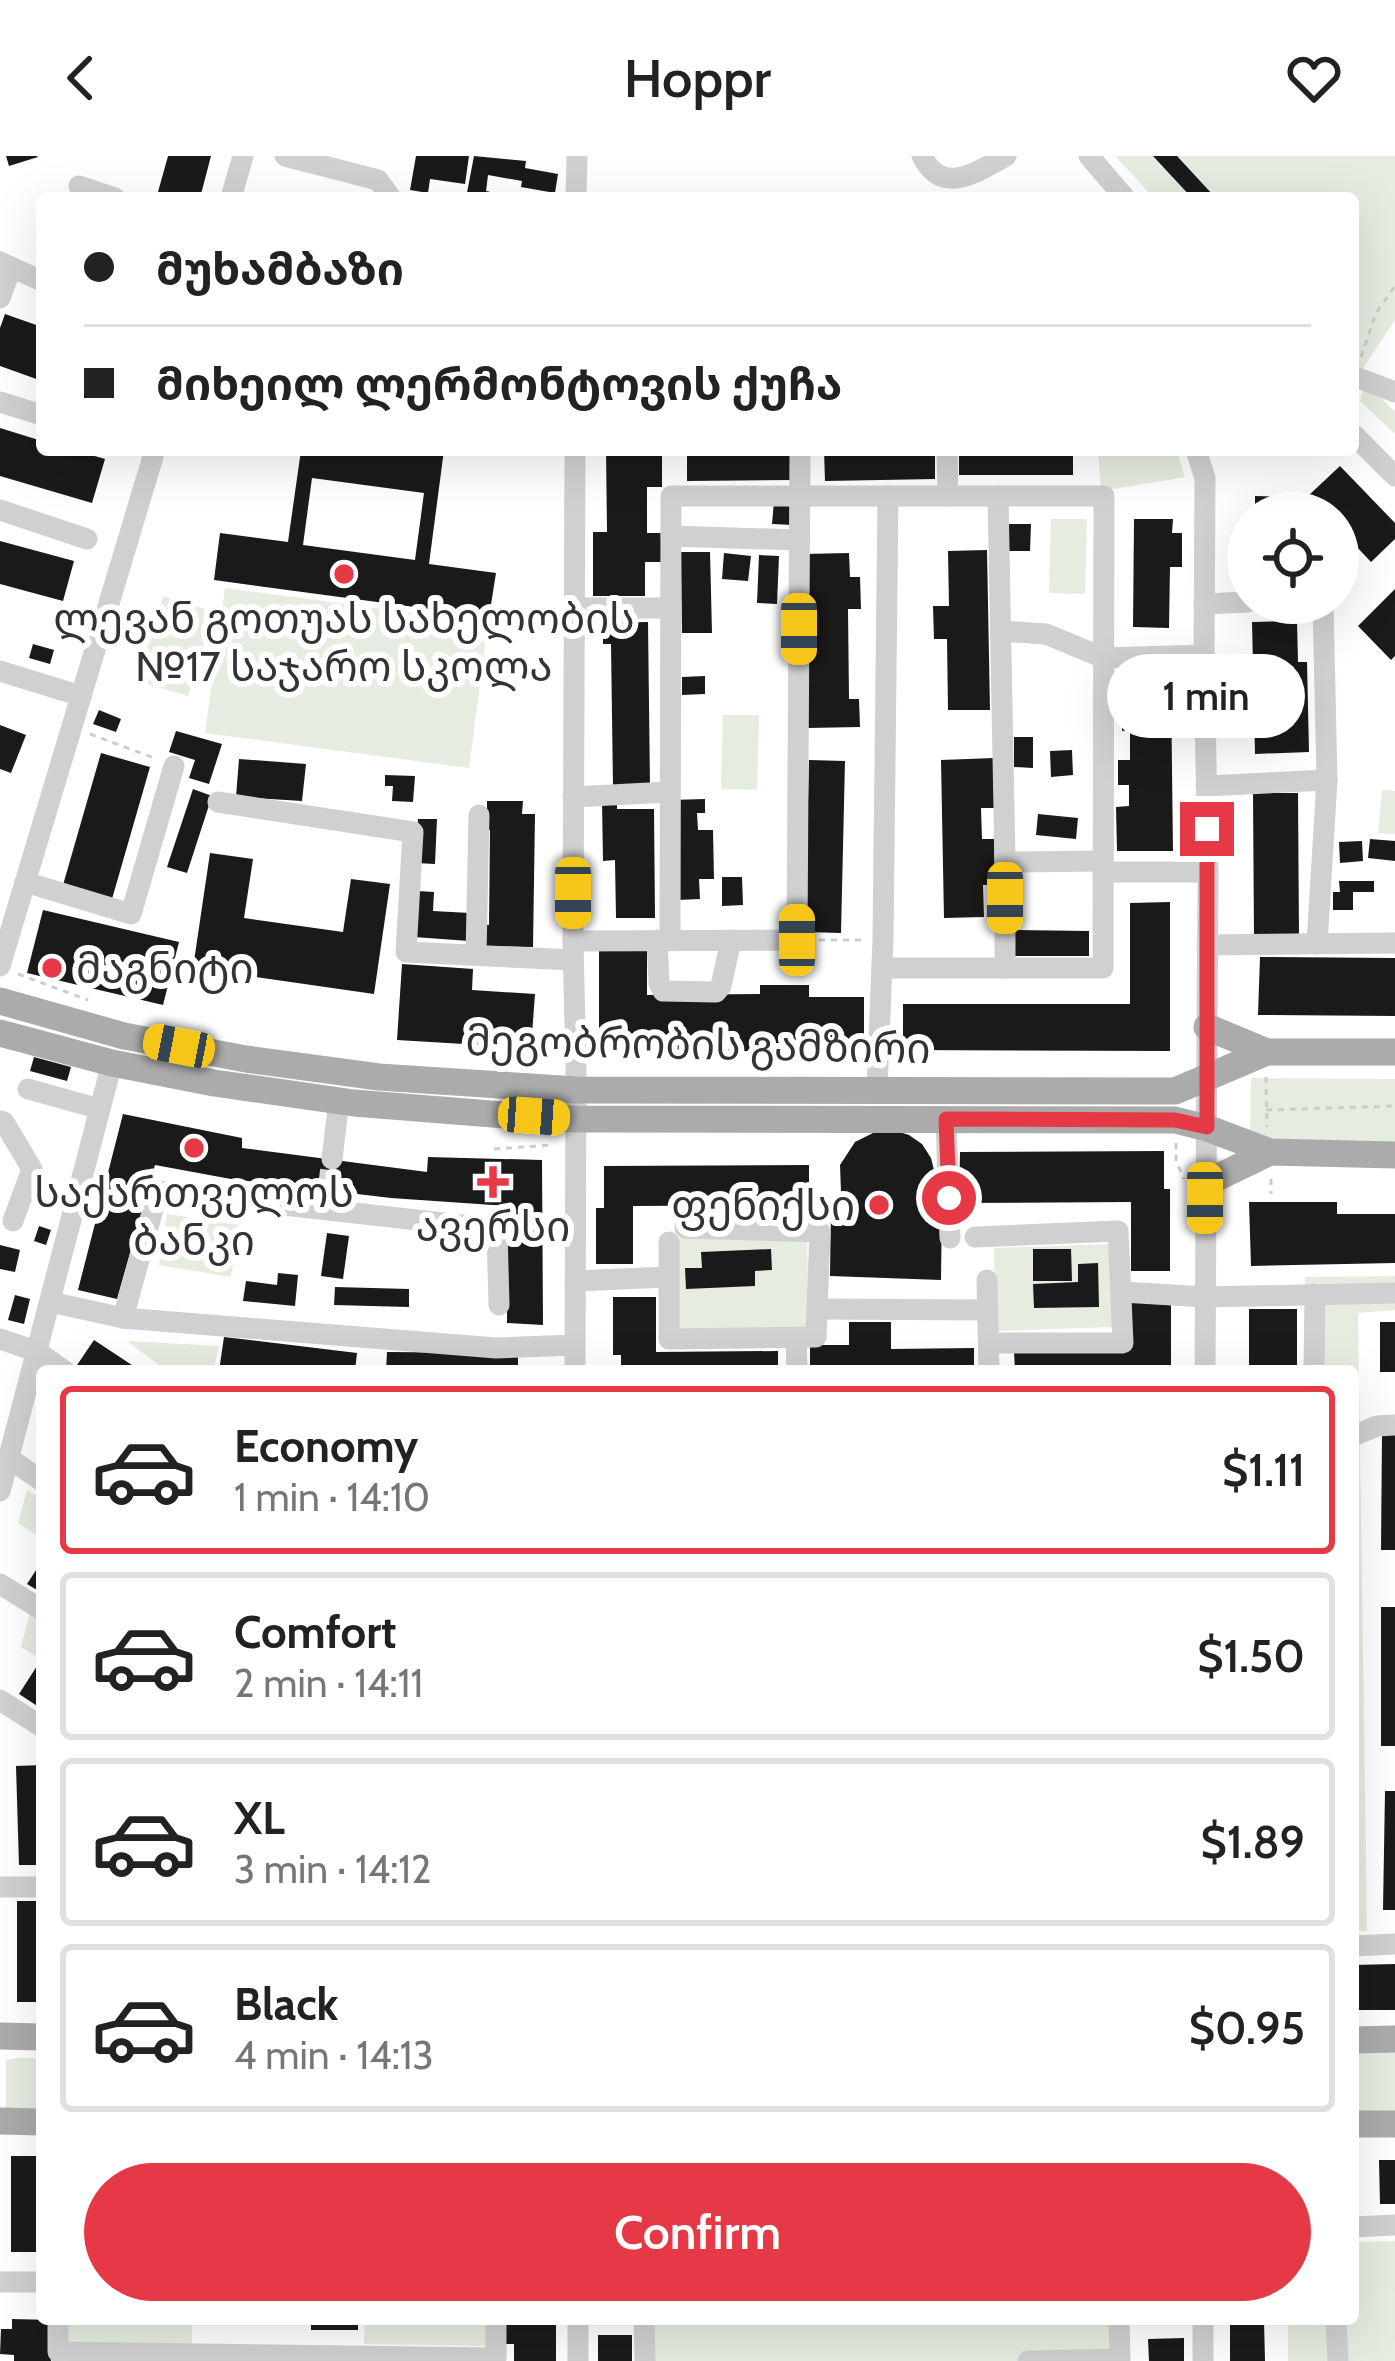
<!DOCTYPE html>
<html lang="en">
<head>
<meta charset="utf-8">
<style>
	:root { --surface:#fff; --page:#f2f2f2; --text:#222; --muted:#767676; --line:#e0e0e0; --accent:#e63946 }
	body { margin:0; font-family:Cabin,"Noto Sans Georgian",sans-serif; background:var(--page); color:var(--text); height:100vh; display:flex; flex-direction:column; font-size:45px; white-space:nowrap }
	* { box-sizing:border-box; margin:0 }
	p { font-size:39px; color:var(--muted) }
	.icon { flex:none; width:66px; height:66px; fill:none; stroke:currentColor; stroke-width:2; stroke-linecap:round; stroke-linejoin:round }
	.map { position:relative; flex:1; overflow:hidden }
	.panel { position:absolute; left:36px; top:1209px; width:1323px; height:960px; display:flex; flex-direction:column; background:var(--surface); border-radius:12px; box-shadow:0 12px 48px #0002 }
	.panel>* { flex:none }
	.hud { position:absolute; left:36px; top:36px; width:1323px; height:264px; border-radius:12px; box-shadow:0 12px 48px #0002; display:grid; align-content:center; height:264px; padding:0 48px; background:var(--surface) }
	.fabs { position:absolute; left:1227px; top:336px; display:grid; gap:24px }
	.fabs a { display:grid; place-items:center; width:132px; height:132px; border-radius:50%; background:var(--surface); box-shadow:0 12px 48px #0002; font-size:60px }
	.end { position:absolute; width:54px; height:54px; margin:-27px; border:15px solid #e63946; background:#fff; box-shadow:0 0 0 6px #fff }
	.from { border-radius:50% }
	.bubble { position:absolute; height:84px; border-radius:42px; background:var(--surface); box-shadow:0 12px 48px #0002; font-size:39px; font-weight:600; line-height:84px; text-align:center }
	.car { position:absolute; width:36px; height:72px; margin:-36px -18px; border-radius:15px; box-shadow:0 0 9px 3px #0007; background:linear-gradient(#f5c518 24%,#345 0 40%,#f5c518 0 76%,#345 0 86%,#f5c518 0) }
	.hud b { display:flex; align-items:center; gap:42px; height:114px; font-size:45px }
	.hud b+b { border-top:3px solid var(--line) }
	.hud i { width:30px; height:30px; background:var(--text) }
	ul { padding:21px 0 0; list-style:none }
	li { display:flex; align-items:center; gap:36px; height:168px; margin:0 24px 18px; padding:0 24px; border:6px solid var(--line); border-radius:12px }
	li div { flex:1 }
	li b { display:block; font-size:45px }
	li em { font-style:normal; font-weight:600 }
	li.active { border-color:var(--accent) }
	li>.icon { width:108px; height:108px; stroke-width:1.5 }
	.action { display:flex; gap:24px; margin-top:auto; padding:24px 48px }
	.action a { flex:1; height:138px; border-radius:72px; background:var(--accent); color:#fff; font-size:48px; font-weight:600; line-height:138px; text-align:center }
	header { display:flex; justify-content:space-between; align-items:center; height:156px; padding:0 48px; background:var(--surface); font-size:54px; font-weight:600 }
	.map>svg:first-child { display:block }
	.green { fill:#e6ecdf }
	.building { fill:#1a1a1a; fill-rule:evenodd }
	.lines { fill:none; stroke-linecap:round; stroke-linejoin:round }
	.minor-tunnel { stroke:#d6d6d6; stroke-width:21; stroke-dasharray:21 10; stroke-linecap:butt }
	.path { stroke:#cdcdcd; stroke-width:3; stroke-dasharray:6 6; stroke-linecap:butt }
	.minor { stroke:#d0d0d0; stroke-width:21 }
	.major { stroke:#ababab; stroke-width:27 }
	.route { stroke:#e63946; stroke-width:15 }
	.poi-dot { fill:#e63946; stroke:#fff; stroke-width:4.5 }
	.labels { text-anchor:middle; stroke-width:12; stroke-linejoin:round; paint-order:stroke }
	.poi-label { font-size:42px; fill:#333; stroke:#fff }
	.street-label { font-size:42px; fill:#333; stroke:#fff }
</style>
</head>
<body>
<header><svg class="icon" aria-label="back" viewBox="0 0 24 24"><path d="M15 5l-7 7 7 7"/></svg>Hoppr<svg class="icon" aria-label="heart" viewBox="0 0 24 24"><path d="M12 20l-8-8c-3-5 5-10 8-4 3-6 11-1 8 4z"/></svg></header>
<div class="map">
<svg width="1395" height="2205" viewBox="0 0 1395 2205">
	<rect width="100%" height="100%" fill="#fff"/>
	<g class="green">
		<polygon points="1115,0 1395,0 1395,164 1358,220 1353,217 1353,42 1154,42"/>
		<polygon points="1365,226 1395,256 1395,278 1360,245"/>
		<polygon points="1098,294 1176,294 1185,321 1101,335"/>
		<polygon points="1051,363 1087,363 1085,438 1049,437"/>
		<polygon points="225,432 488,467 469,612 205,577"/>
		<polygon points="163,440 214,456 188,540 137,525"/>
		<polygon points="723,559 759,559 757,634 721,633"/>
		<polygon points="1382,634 1395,635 1395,678 1378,677"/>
		<polygon points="1251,922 1395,923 1395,993 1250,988"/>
		<polygon points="167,1058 239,1069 231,1121 159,1109"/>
		<polygon points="807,1080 809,1173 678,1175 677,1082"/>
		<polygon points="1111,1088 1113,1171 996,1175 994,1092"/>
		<polygon points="1395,1120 1395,1154 1358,1157 1367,1775 1353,1775 1353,1215 1308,1215 1305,1121"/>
		<polygon points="127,1185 219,1190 213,1215 167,1215"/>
		<polygon points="27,1334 42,1343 42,1382 18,1367"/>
		<polygon points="30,1457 42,1465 42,1504 21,1491"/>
		<rect x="1353" y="1894" width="42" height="63"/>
		<polygon points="17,1902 42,1902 42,1956 6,1956 6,1904"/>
		<polygon points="1395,2085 1395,2205 1288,2205 1288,2163 1353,2163 1353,2086"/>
		<polygon points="61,2163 192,2163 192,2193 61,2191"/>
		<polygon points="365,2163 486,2163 486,2190 364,2188"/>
		<rect x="635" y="2163" width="494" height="42"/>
	</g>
	<g class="building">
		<polygon points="6,0 37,0 38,1 9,10"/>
		<polygon points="168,0 211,0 200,42 181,42 158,36"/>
		<polygon points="416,0 469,0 465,28 430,23 428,37 410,34"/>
		<polygon points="474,0 526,5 525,12 558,18 555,37 521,31 522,25 488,19 486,35 509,40 509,42 466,42"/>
		<polygon points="1153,0 1177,0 1213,39 1210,42 1192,42"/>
		<polygon points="5,158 42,171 42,225 0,210 0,172"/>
		<polygon points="0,272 42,285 42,294 74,294 105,303 92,347 0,320"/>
		<path d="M301,294H444L429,408L496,417L489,461L214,424L220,377L288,386ZM312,322L424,337L415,404L303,389Z"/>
		<polygon points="606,294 655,294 655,299 662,299 662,331 647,331 647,377 661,377 661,406 645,406 645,440 593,440 593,376 607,376"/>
		<polygon points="687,294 791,294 791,324 687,325"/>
		<polygon points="824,294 935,294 935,323 825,325"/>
		<rect x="959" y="294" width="114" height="25"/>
		<polygon points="1340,310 1395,367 1395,383 1371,406 1338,371 1338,357 1325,357 1308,340"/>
		<polygon points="1255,340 1298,341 1297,357 1255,357"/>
		<polygon points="774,345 794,346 793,369 772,368"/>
		<polygon points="1134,363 1173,363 1172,377 1182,377 1182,411 1170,411 1169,472 1133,471"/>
		<polygon points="1005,368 1031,368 1030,395 1005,395"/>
		<polygon points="0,385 74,405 63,445 0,428"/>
		<polygon points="987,394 990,554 948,554 947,483 934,483 933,450 949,450 948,395"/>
		<polygon points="681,396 710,396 712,477 682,477"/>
		<polygon points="724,397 751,400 748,425 722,423"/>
		<polygon points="849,397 850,421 860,421 861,453 848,453 849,543 859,543 860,571 807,572 804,398"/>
		<polygon points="759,399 779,400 777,448 757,447"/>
		<polygon points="1395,433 1395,500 1391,504 1358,470"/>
		<polygon points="1297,465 1298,506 1307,506 1309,596 1255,598 1252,466"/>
		<polygon points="648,466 650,630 613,631 611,488 603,488 603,467"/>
		<polygon points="33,488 54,494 50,508 29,502"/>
		<polygon points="705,520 705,538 682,539 682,521"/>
		<polygon points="1130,529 1171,529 1173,695 1117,695 1116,651 1129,650 1129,629 1118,629 1118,604 1130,604 1130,574 1122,575 1122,553 1130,553"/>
		<polygon points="99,554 121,563 116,576 93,568"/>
		<polygon points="0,569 26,579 11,617 0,613"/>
		<polygon points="176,575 222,588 209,628 189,622 195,604 169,596"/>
		<polygon points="1014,581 1033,581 1033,612 1014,611"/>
		<polygon points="1072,594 1073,619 1051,621 1050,595"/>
		<polygon points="101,597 150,611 112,743 63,729"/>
		<polygon points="994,602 995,652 981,652 982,683 994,683 995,729 983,729 984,761 944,762 941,604"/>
		<polygon points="239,603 306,608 302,645 236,641"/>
		<polygon points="809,604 845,605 841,777 805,776"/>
		<polygon points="385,619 415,620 413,646 392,645 393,630 385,630"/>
		<polygon points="193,633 212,640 187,717 167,711"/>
		<polygon points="1253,637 1298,637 1299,782 1254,783"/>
		<polygon points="705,643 705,657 697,657 698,674 713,674 714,723 699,723 700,743 677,744 670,644"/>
		<polygon points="487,645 523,645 522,658 535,658 533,791 480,790 481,768 489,769 490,674 487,674"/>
		<polygon points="602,646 617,646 617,653 654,653 655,762 616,762 615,704 603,705"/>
		<polygon points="1038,658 1078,662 1076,683 1036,679"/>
		<polygon points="418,663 437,663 435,708 416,707"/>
		<polygon points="1370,683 1395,685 1395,705 1368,702"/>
		<polygon points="1362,685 1363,705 1340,707 1339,686"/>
		<polygon points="210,697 253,703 244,762 343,776 351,723 390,728 374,838 193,812"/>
		<polygon points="722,721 742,721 743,749 722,750"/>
		<polygon points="1339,725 1374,725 1374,736 1353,736 1353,754 1333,754 1333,736 1340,736"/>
		<polygon points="417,735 434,736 433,755 470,757 469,785 414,781"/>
		<polygon points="1170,746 1170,895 903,894 903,848 1130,848 1130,747"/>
		<polygon points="43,754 179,786 163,849 27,817"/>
		<polygon points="1014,774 1089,775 1089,800 1013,800"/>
		<polygon points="599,790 647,790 647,839 760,838 760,829 809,829 809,841 864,841 864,889 762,890 762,895 599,896"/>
		<polygon points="1260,801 1395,802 1395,860 1258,859"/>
		<polygon points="402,808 473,813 472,834 535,838 531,892 397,884"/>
		<polygon points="34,901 71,911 67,925 30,915"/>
		<polygon points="123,958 242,982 242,992 427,1016 428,1001 542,1004 543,1169 507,1167 507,1050 391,1042 231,1023 155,1009 117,1143 78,1134"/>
		<polygon points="879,974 893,974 909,979 922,988 931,1002 935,1018 934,1034 927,1049 942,1049 941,1124 830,1120 831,1049 847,1049 841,1036 840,1009 855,986"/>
		<polygon points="1164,995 1164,1033 1170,1033 1170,1115 1131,1115 1131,1046 959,1047 960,996"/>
		<polygon points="809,1009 809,1049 633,1050 633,1108 596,1108 596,1052 604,1052 604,1010"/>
		<polygon points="1249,1046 1337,1046 1337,1058 1395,1058 1395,1107 1251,1110"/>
		<polygon points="39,1070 51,1074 46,1089 34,1085"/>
		<polygon points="327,1077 349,1080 343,1123 321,1120"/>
		<polygon points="0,1089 20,1094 15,1116 0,1113"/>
		<polygon points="771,1093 772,1114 755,1115 755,1130 686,1133 685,1112 702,1112 701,1096"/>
		<polygon points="1033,1093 1071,1093 1072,1125 1033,1125"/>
		<polygon points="1098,1107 1099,1151 1034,1152 1033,1128 1078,1126 1078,1108"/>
		<polygon points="278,1117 298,1119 295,1150 243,1145 246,1125 277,1129"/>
		<polygon points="335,1131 409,1133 409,1151 334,1149"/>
		<polygon points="15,1139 30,1143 24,1168 8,1164"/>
		<polygon points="613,1141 656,1141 656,1196 778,1195 778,1215 621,1215 621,1199 613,1199"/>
		<polygon points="1171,1144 1171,1215 1015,1215 1014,1195 1131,1194 1130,1145"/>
		<rect x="1249" y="1153" width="48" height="62"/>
		<polygon points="849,1166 891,1166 891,1193 974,1192 974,1215 810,1215 810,1189 849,1189"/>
		<rect x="1380" y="1166" width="15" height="50"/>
		<polygon points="224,1181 357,1197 355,1215 219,1215"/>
		<polygon points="94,1184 141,1215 73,1215"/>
		<polygon points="387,1196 518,1197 518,1215 386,1215"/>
		<polygon points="1382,1277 1395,1277 1395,1394 1381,1394"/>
		<polygon points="42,1405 42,1437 27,1428"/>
		<rect x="1381" y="1451" width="14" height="139"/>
		<polygon points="37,1510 42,1513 42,1553 19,1538"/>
		<polygon points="42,1609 42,1709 19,1709 16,1610"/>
		<polygon points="1385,1635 1395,1635 1395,1754 1383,1754"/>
		<rect x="17" y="1745" width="25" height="101"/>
		<polygon points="1395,1808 1395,1854 1353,1854 1353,1809"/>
		<rect x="11" y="2000" width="31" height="96"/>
		<polygon points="1379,2004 1395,2004 1395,2048 1380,2048"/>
		<polygon points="12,2163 52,2164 51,2205 14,2205 14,2199 0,2198 1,2173 12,2173"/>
		<rect x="311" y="2163" width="47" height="11"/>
		<polygon points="502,2163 556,2163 556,2205 514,2205 514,2188 502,2188"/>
		<polygon points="1264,2165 1265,2205 1230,2205 1230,2166"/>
		<rect x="598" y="2179" width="34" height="26"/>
		<polygon points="1184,2182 1184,2205 1149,2205 1148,2183"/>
	</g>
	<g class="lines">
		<polyline class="minor-tunnel" points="328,1035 332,1003"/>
		<g class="path">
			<polyline points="1361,201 1376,157 1395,130"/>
			<polyline points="90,578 154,602"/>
			<polyline points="819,784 864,784"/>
			<polyline points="18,818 88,844"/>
			<polyline points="1266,921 1267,971"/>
			<polyline points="1266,954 1395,950"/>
			<polyline points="1176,987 1176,1005 1184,1023"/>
			<polyline points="494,993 553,989"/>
			<polyline points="1271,1023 1271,1038"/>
		</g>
		<g class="minor">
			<polyline points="285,0 378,24 391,42"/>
			<path d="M922,0C943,41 976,16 1006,0"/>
			<polyline points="1089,0 1125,42"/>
			<polyline points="79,30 115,42"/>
			<polyline points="231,42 243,0"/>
			<polyline points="576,42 577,0"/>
			<polyline points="0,106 42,125"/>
			<polyline points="0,142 11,112"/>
			<polyline points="1353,220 1395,236"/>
			<polyline points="0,246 42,259"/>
			<polyline points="1353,278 1395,320"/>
			<polyline points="947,294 948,340"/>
			<polyline points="1196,294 1205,322 1204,499 1208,716 1205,1215"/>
			<polyline points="998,340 1005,706"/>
			<polyline points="0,354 87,383"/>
			<polyline points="671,380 800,384"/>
			<polyline points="1204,448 1248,446"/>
			<polyline points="574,452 671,452"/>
			<polyline points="1001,475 1046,478 1104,502 1204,499"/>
			<polyline points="0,515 81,540"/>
			<polyline points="1206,630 1327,624"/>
			<polyline points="573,641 668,636"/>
			<polyline points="218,646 413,676 406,796 573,804"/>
			<polyline points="1103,716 1208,716"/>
			<polyline points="25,726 131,758 174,610"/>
			<polyline points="657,784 659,827 663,835 716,836 721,830 731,784"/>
			<polyline points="670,784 671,340 1104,340 1103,812 882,812"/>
			<polyline points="573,785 797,784 800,294"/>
			<polyline points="1317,788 1327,624 1323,447"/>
			<polyline points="1207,789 1395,787"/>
			<polyline points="476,799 479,659"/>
			<polyline points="0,810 155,294"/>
			<polyline points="1005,812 1005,706 1103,705"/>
			<polyline points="28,933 100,953"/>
			<polyline points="877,934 883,783 888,340"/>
			<polyline points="946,963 950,1082"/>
			<polyline points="0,965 4,966 32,1013 13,1065"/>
			<polyline points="332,1003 339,945"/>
			<polyline points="975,1081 1118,1075 1123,1187 989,1187"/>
			<polyline points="669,1086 669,1183 816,1181 820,1076 685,1072"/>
			<polyline points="987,1124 989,1215"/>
			<polyline points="575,1125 669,1121"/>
			<polyline points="1122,1136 1205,1141 1395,1137"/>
			<polyline points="51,1146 123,1162 496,1192 575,1189"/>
			<polyline points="818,1153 988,1154"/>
			<polyline points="123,1162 158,1035 497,1073 499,1149"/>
			<polyline points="796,1182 797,1215"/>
			<polyline points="0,1183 38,1196 65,1215"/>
			<polyline points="575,1215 576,913 573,785 575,294"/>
			<polyline points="1314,1215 1315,1138"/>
			<polyline points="1353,1280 1377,1270 1395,1269"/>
			<polyline points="7,1301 42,1325"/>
			<polyline points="0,1335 112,907"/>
			<polyline points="0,1428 42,1454"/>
			<polyline points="0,1544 42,1571"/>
			<polyline points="0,1731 42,1731"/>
			<polyline points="1353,1790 1395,1788"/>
			<polyline points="1353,2071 1395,2069"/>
			<polyline points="0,2126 42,2126"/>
			<polyline points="58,2163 58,2196 496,2202 496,2163"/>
			<polyline points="644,2163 645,2205"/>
			<polyline points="1203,2163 1203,2205"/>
			<polyline points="1336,2163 1338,2205"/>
			<polyline points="578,2205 578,2163"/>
			<polyline points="1028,2205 1120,2203 1119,2163"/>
		</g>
		<g class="major">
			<polyline points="0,845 124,880 246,903 379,921 576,934 1175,935 1267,896 1395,896"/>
			<polyline points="1207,871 1267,896"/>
			<polyline points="0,877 112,907 214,927 354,947 517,960 576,963 1175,964 1207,972 1270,996 1395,999"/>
			<polyline points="1206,1027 1270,996"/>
			<polyline points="0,1880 42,1881"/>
			<polyline points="1353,1884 1395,1883"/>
			<polyline points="0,1965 42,1966"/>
			<polyline points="1353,1968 1395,1968"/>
		</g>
	</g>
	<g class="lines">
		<polyline class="route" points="949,1042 946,963 1175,964 1207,971 1207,673"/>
	</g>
	<g class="poi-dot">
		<circle cx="344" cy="418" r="12"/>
		<circle cx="52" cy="812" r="12"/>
		<circle cx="194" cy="992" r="12"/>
		<path d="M487 1008h12v12h12v12h-12v12h-12v-12h-12v-12h12z"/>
		<circle cx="879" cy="1049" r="12"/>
	</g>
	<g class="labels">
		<g class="poi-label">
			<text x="344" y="477">ლევან გოთუას სახელობის<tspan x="344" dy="48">№17 საჯარო სკოლა</tspan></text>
			<text x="76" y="827" text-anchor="start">მაგნიტი</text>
			<text x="194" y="1051">საქართველოს<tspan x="194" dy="48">ბანკი</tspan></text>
			<text x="855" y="1064" text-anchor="end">ფენიქსი</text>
			<text x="493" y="1085">ავერსი</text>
		</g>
		<g class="street-label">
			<text transform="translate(698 888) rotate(1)" y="15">მეგობრობის გამზირი</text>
		</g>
	</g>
</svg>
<div class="fabs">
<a><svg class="icon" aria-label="locate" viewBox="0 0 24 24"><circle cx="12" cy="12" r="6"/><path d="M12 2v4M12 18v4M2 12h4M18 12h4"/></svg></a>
</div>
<i class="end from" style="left:949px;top:1042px"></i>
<i class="end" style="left:1207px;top:673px"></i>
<div class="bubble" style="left:1107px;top:498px;width:198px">1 min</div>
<i class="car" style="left:799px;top:473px;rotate:180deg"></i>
<i class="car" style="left:573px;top:737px;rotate:180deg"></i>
<i class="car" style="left:1005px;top:742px;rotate:180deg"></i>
<i class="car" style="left:797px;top:784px;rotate:0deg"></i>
<i class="car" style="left:179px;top:890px;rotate:281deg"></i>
<i class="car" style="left:534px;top:960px;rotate:94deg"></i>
<i class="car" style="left:1205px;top:1042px;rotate:180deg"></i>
<div class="hud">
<b><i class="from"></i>მუხამბაზი</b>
<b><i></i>მიხეილ ლერმონტოვის ქუჩა</b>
</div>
<section class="panel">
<ul>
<li class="active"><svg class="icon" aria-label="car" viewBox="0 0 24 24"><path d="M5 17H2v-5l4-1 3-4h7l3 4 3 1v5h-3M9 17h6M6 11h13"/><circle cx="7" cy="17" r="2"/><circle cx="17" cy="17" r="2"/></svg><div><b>Economy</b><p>1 min · 14:10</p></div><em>$1.11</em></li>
<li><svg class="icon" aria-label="car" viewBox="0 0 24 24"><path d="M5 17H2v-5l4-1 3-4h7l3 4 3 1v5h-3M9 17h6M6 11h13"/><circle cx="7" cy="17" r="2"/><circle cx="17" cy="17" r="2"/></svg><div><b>Comfort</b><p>2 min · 14:11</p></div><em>$1.50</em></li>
<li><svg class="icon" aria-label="car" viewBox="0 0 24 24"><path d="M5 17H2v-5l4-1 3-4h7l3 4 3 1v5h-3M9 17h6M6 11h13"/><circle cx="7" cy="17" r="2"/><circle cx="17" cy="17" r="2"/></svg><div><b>XL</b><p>3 min · 14:12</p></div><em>$1.89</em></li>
<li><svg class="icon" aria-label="car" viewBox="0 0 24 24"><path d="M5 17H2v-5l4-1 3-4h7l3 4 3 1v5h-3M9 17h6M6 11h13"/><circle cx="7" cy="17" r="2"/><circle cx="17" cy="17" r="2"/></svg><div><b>Black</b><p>4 min · 14:13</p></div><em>$0.95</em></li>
</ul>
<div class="action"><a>Confirm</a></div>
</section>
</div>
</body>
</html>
